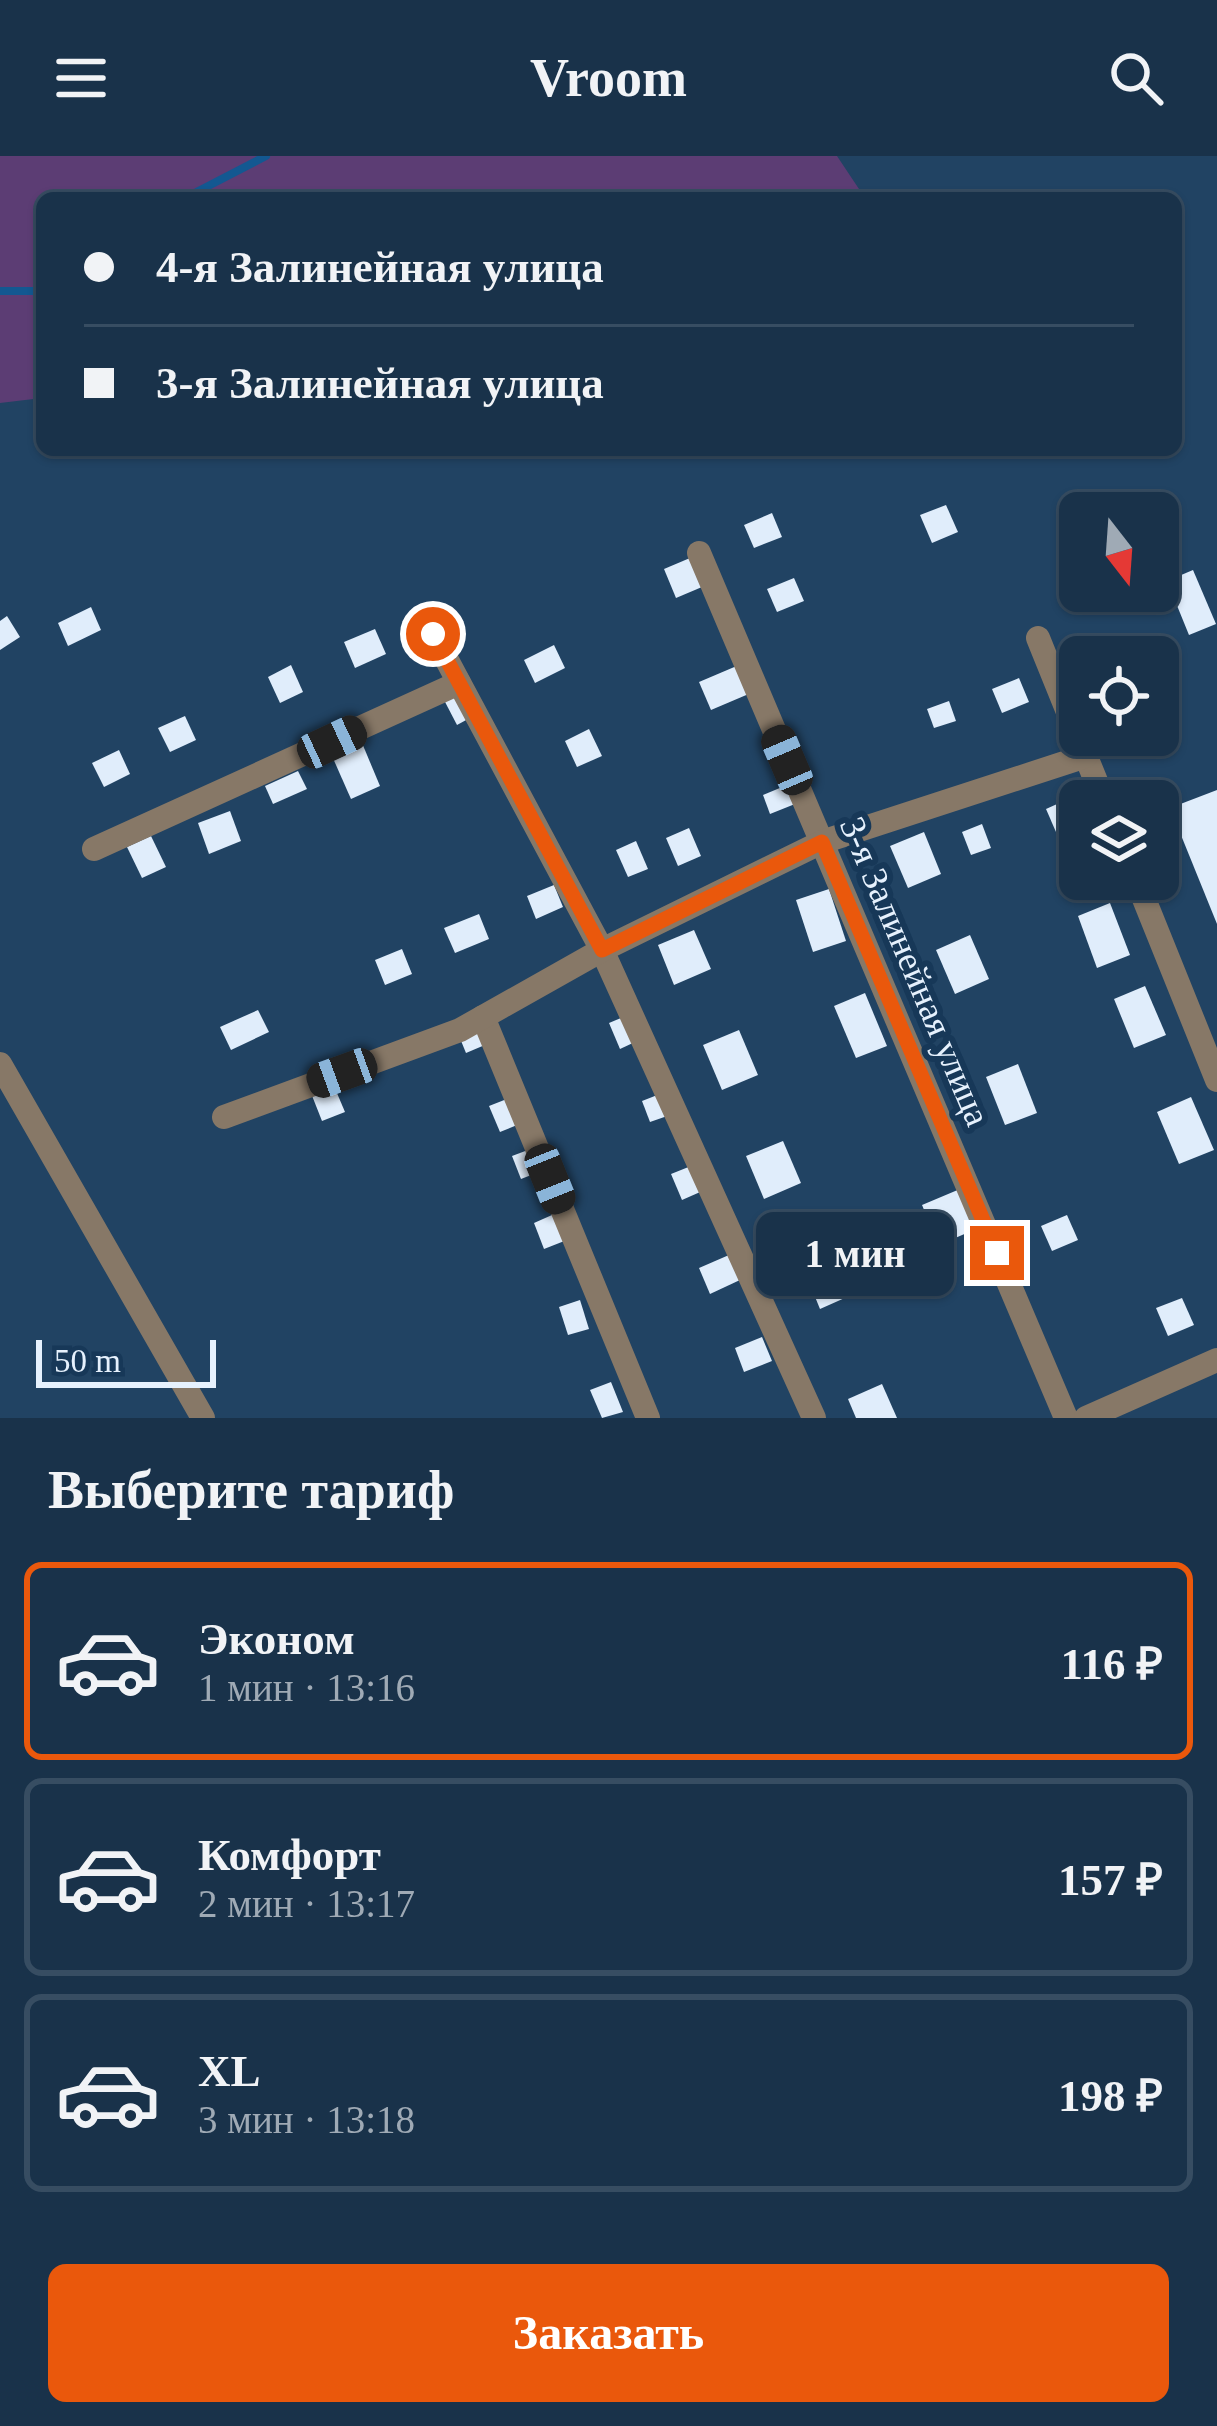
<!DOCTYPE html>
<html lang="ru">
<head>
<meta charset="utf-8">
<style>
	:root { --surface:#19324a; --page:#263e54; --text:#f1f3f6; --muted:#9faab5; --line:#374d62; --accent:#ea580c }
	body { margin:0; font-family:"Times New Roman",serif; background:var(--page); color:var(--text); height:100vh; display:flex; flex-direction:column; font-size:45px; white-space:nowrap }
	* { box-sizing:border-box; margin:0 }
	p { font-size:39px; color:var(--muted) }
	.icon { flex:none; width:66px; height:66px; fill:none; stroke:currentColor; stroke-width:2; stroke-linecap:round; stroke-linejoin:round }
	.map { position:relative; height:1262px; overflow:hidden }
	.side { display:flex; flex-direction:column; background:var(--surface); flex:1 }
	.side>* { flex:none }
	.guide { position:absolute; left:36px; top:36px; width:1146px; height:264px; border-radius:18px; box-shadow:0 3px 9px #0004,0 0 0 3px var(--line); display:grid; align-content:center; height:264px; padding:0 48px; background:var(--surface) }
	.needle { width:78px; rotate:163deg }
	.tools { position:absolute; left:1059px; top:336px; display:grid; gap:24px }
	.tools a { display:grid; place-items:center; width:120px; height:120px; border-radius:18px; background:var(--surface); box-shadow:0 3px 9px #0004,0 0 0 3px var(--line); font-size:60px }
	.scale { position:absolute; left:36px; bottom:30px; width:180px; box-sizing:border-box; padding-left:12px; border:6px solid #e6f1fd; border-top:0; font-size:33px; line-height:42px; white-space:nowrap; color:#e6f1fd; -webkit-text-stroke:9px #173858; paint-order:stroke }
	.end { position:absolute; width:54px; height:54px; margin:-27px; border:15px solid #ea580c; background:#fff; box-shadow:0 0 0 6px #fff }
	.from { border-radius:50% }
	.bubble { position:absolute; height:84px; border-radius:18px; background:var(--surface); box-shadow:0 3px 9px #0004,0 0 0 3px var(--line); font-size:39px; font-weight:600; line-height:84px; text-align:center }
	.car { position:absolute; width:36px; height:72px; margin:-36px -18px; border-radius:15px; box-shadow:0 0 9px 3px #0007; background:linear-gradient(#222 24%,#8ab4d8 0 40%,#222 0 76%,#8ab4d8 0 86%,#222 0) }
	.guide b { display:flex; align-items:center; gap:42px; height:114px; font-size:45px }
	.guide b+b { border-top:3px solid var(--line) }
	.guide i { width:30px; height:30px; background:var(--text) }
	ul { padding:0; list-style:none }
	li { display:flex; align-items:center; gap:36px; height:198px; margin:0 24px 18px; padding:0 24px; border:6px solid var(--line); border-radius:18px }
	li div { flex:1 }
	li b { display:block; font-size:45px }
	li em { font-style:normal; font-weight:600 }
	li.active { border-color:var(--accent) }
	li>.icon { width:108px; height:108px; stroke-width:1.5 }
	h2 { padding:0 48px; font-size:54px; line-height:144px }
	.primary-button { display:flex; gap:24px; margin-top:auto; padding:24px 48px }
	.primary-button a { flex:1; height:138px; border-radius:18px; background:var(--accent); color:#fff; font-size:48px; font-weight:600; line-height:138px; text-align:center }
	header { display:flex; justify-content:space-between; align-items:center; height:156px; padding:0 48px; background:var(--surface); font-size:54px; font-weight:600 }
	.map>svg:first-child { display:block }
	.green { fill:#5c3d74 }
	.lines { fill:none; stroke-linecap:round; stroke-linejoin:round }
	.stream { stroke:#135891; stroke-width:8 }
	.building { fill:#e0edfb }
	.minor { stroke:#877867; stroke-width:24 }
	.route { stroke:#ea580c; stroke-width:15 }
	.labels { text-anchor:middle; stroke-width:12; stroke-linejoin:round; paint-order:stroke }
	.street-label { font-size:36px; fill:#e6f1fd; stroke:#173858 }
</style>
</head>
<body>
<header><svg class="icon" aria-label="menu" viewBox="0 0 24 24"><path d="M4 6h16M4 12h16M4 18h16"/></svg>Vroom<svg class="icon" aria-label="search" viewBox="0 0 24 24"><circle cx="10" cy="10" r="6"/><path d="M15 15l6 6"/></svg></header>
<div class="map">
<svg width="1217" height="1262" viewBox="0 0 1217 1262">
	<rect width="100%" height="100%" fill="#214363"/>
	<polygon class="green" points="0,0 837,0 865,42 42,42 42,242 0,247"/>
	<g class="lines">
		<g class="stream">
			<polyline points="185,42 266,0"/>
			<polyline points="0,135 42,135"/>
		</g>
	</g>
	<g class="building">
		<polygon points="946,349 958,376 932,387 920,359"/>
		<polygon points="772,357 782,381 754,392 744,369"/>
		<polygon points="690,402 702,431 676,442 664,413"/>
		<polygon points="1193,414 1216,468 1189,479 1167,425"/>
		<polygon points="794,422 804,445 777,456 767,433"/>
		<polygon points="91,451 101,474 68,490 58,467"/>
		<polygon points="7,460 20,481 0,494 0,465"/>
		<polygon points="375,473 386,498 355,512 344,486"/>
		<polygon points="554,489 565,512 535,527 524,504"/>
		<polygon points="291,509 303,536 280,547 268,521"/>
		<polygon points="739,509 751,537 711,554 699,526"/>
		<polygon points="1019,522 1029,546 1002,557 992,533"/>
		<polygon points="466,532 479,557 457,569 444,544"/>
		<polygon points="949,545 956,565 934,572 927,553"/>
		<polygon points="185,560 196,584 170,596 158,572"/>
		<polygon points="589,573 602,600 577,611 565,585"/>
		<polygon points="362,587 380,630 351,643 332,600"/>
		<polygon points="119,594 130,618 104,631 92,607"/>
		<polygon points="298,615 307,633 273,648 265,630"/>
		<polygon points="787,629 795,648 770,658 763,639"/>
		<polygon points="1217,634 1217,768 1170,652"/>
		<polygon points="1066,644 1076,667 1056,676 1046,653"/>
		<polygon points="230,655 241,685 209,698 198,667"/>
		<polygon points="982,668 991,692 971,699 962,676"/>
		<polygon points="689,672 701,700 678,710 666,682"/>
		<polygon points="924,676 941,718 908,732 890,690"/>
		<polygon points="151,680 166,711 142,722 127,691"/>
		<polygon points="636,685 648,713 628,721 616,694"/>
		<polygon points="554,729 563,751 536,763 527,740"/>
		<polygon points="829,733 846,785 813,796 796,744"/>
		<polygon points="1110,747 1130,799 1097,812 1078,760"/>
		<polygon points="479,758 489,783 455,797 444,772"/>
		<polygon points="694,774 711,813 674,829 658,789"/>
		<polygon points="970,779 989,823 955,838 936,794"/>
		<polygon points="402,793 412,818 385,829 375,804"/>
		<polygon points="1145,830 1166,879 1134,892 1114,843"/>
		<polygon points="865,837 887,890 856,902 834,850"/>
		<polygon points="258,854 269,876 231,894 220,871"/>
		<polygon points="640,854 650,879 620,893 609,867"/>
		<polygon points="483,864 492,886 466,897 457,875"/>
		<polygon points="739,874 758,919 722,934 703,889"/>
		<polygon points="1018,908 1037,957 1005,969 986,921"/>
		<polygon points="331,923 345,956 322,965 309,932"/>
		<polygon points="665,936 673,958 650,966 642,945"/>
		<polygon points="512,941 522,967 500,976 489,950"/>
		<polygon points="1191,941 1214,994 1179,1008 1157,956"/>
		<polygon points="783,985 801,1027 764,1043 746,1000"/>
		<polygon points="536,991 544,1014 521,1023 512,1000"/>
		<polygon points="696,1008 707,1033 682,1044 671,1018"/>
		<polygon points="960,1033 976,1073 939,1089 922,1049"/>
		<polygon points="561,1055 572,1082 544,1093 534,1067"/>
		<polygon points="1067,1059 1078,1084 1052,1095 1041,1070"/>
		<polygon points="729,1099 740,1124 710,1138 699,1112"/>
		<polygon points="838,1120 847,1141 820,1153 811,1131"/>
		<polygon points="1182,1142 1194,1169 1168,1180 1156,1152"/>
		<polygon points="580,1144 589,1173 568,1179 559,1151"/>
		<polygon points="762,1181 772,1205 744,1216 735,1192"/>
		<polygon points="611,1226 623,1256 602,1262 590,1234"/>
		<polygon points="882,1228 897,1262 856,1262 848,1243"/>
	</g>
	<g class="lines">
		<g class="minor">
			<polyline points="699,397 1066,1262"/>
			<polyline points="433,478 602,794 814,1262"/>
			<polyline points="1038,482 1104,645"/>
			<polyline points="94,693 459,527"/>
			<polyline points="1136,723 1217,924"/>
			<polyline points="483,861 648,1262"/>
			<polyline points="0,908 203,1262"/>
			<polyline points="224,961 460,874 602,794 822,686 1086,600"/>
			<polyline points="1086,1262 1217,1204"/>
		</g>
	</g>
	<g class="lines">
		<polyline class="route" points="433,478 602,794 822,686 997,1097"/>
	</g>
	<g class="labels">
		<g class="street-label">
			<text transform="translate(916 815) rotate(67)" y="13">3-я Залинейная улица</text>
		</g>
	</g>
</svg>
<div class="tools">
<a><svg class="needle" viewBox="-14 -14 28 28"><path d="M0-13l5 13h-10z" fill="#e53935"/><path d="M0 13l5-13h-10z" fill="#9faab5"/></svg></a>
<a><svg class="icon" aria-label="locate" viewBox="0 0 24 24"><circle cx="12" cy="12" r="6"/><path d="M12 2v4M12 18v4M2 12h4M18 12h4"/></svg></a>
<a><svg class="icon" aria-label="layers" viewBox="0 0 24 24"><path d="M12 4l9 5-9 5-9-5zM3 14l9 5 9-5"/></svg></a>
</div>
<div class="scale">50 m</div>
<i class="end from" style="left:433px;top:478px"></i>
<i class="end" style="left:997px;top:1097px"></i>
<div class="bubble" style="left:756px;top:1056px;width:198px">1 мин</div>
<i class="car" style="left:332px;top:586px;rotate:65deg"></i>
<i class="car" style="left:787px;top:604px;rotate:337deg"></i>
<i class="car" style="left:342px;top:917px;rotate:250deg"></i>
<i class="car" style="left:550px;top:1023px;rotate:158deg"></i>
<div class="guide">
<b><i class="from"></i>4-я Залинейная улица</b>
<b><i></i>3-я Залинейная улица</b>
</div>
</div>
<section class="side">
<h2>Выберите тариф</h2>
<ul>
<li class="active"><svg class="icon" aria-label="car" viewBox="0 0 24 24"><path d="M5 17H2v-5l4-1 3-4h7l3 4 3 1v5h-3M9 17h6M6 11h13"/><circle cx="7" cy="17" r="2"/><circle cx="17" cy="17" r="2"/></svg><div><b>Эконом</b><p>1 мин · 13:16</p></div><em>116 ₽</em></li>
<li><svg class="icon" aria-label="car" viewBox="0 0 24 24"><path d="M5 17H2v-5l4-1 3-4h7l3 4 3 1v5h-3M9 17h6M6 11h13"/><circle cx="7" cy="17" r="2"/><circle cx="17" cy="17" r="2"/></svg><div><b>Комфорт</b><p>2 мин · 13:17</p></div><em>157 ₽</em></li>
<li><svg class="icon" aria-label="car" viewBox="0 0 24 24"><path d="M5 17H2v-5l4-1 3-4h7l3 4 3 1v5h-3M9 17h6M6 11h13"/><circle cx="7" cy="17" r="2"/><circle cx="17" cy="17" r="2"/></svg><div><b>XL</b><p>3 мин · 13:18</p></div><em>198 ₽</em></li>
</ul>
<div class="primary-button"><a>Заказать</a></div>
</section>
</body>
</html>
